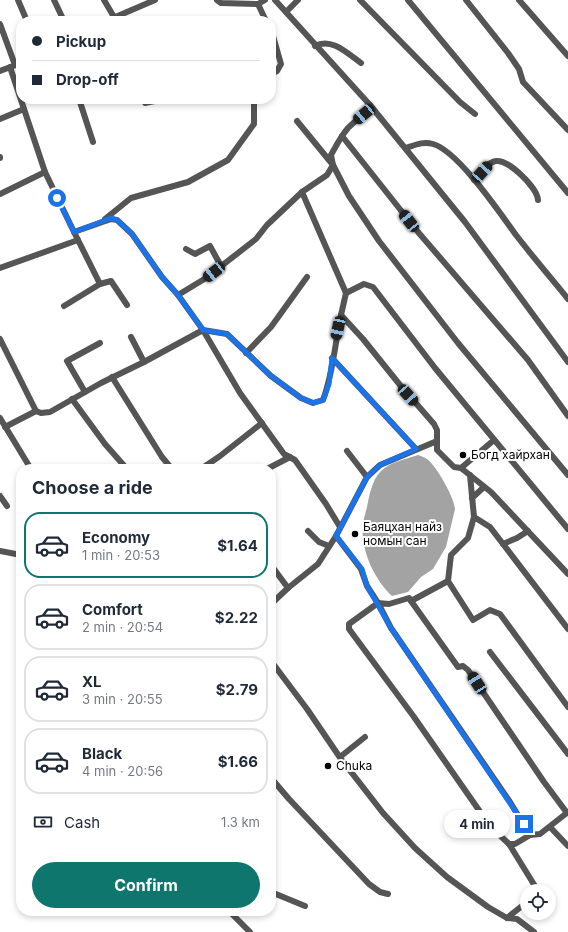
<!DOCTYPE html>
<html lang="en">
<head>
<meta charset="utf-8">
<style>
	:root { --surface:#fff; --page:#f2f2f3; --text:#1f2937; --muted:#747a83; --line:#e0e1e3; --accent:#0f766e }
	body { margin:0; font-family:Inter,sans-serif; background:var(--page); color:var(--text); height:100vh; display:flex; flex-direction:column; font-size:15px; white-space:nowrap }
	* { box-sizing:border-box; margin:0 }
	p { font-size:13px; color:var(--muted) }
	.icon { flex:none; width:22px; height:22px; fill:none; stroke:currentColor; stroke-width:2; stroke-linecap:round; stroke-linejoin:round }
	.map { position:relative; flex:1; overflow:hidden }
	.sheet { position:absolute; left:16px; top:464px; width:260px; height:452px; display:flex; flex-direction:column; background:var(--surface); border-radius:16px; box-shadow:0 2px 6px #0003 }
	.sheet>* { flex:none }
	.top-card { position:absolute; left:16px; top:16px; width:260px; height:88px; border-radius:16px; box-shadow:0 2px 6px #0003; display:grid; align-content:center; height:88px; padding:0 16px; background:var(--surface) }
	.controls { position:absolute; left:520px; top:884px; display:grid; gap:8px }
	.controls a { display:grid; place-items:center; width:36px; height:36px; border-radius:50%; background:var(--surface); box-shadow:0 2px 6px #0003; font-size:20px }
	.end { position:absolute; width:18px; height:18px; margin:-9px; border:5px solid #1a73e8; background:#fff; box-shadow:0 0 0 2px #fff }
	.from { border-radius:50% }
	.bubble { position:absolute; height:28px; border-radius:14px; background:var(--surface); box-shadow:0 2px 6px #0003; font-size:13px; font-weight:700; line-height:28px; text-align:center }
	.car { position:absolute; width:12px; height:24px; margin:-12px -6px; border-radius:5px; box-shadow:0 0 3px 1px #0007; background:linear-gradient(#222 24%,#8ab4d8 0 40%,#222 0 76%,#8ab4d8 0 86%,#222 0) }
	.top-card b { display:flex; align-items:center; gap:14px; height:38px; font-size:15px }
	.top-card b+b { border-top:1px solid var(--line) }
	.top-card i { width:10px; height:10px; background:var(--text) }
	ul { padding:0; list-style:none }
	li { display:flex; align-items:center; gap:12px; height:66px; margin:0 8px 6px; padding:0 8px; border:2px solid var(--line); border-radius:16px }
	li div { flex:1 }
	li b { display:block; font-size:15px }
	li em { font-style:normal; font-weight:700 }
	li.on { border-color:var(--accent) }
	li>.icon { width:36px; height:36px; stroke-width:1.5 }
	h2 { padding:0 16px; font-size:18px; line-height:48px }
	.pay { display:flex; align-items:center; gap:10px; height:44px; padding:0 16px; font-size:15px }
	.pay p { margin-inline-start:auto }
	.button { display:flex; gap:8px; margin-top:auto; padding:8px 16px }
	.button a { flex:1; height:46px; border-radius:24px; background:var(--accent); color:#fff; font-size:16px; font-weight:700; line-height:46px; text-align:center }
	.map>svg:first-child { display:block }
	.water { fill:#a3a3a3 }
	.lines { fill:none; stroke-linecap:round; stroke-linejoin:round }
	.minor { stroke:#555; stroke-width:6 }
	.route { stroke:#1a73e8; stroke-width:5 }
	.poi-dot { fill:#000; stroke:#fff; stroke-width:1.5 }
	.labels { text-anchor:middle; stroke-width:4; stroke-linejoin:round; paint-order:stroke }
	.poi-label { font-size:12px; fill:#000; stroke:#fff; text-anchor:start }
</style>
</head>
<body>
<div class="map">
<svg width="568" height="932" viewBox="0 0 568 932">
	<rect width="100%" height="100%" fill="#fff"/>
	<path class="water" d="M418,455C421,456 424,457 427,459C436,465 455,499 455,509L446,547L433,569L421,577L408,592L392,596C374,579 360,549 363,524C364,516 367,509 368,502C370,492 373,479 381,471C390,462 406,459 418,455Z"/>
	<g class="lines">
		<g class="minor">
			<polyline points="18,0 27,21"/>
			<polyline points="54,0 64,21"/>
			<polyline points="104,0 114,17"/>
			<polyline points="217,0 221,3 258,4"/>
			<polyline points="265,0 258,4 266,21"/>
			<path d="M275,0L370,105C364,115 356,120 348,128C341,136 336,146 331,155L333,165L327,175L302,192L346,293L341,315L363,339L400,385L434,424L437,430V450L454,467L461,468L491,492L568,574"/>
			<polyline points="360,0 460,102 475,114"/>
			<polyline points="408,0 568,193"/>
			<polyline points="466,0 508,53 519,69 523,82 568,130"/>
			<polyline points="519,0 568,56"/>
			<polyline points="286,12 298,0"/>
			<polyline points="106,21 155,0"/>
			<polyline points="0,24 15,65"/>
			<polyline points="271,29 281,64 277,71 271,74"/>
			<path d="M315,46C332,37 348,54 361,63"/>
			<polyline points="10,67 45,172 74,232 111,219 117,220 132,234 162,277 178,295 203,330 240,393 284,454 295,460 326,504 340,527"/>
			<polyline points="0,71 21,63"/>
			<polyline points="79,99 93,142"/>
			<polyline points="145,103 164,99"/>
			<polyline points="370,105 465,222 568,362"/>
			<polyline points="0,119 24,109"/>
			<polyline points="297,121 333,165 349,196 379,241 458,343 568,475"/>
			<polyline points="342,136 418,232 528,360 568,416"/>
			<path d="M406,148C415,145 423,141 433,144C458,151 500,213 516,235C533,257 551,278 568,299"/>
			<polyline points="0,158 0,157"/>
			<path d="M474,180C480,174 487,162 496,161C508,159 537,187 538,200"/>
			<polyline points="0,194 45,172"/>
			<polyline points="105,219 131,198 188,182 228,160 254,124 254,99"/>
			<polyline points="74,232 100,284 111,281 127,305"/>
			<polyline points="186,249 195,254 210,246 221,266"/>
			<polyline points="0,268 78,240"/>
			<polyline points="346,293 364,284 373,287 435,368 568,529"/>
			<polyline points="178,295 206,278 256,239 267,225 302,192"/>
			<polyline points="64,306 100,284"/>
			<polyline points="131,337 144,362"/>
			<polyline points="0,339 36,411"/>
			<polyline points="246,353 271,327 307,277"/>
			<polyline points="332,358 416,449"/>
			<polyline points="112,377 162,457 172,469"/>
			<polyline points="85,392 67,361 100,343"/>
			<polyline points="72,399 105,444 127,469"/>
			<polyline points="0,418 31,469"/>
			<path d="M5,427L36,411L41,413L50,412L101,383L144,362L203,330L227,334L271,376L301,398L313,403L323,400C333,374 335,343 341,315"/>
			<polyline points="347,451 367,477"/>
			<polyline points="461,468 494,440"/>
			<polyline points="201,469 220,456 262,423"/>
			<polyline points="267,469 290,457"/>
			<polyline points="470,475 474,517 490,527 568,629"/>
			<polyline points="0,496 7,506"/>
			<polyline points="472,498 484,487"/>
			<polyline points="474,517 468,538 451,555 448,581 473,620 490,610 500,614 568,707"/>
			<polyline points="308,531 319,542 329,546"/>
			<polyline points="336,536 361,569 367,586 378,603 349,624 349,629 414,717 490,826 509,844 515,844 530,835 540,834 568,812"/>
			<polyline points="503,544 517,538 528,531"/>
			<polyline points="0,551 21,555"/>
			<polyline points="271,565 288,588"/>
			<polyline points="448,581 411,601 409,598 389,604 378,603 391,628 510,802 530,835"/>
			<polyline points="411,601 458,667 463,666 468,670 544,782 567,813"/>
			<polyline points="271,604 288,588 318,564 336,536 367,477 380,465 437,441"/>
			<polyline points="490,652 568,754"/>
			<polyline points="271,661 307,709 341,759 383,813 415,848 447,877 488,907 507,918 517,919 534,932"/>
			<polyline points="340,757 365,737"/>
			<polyline points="271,778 289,799 369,884 380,892 388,894"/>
			<polyline points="550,827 568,846"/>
			<polyline points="509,844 538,891"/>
			<polyline points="271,892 305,906"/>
			<polyline points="229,911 250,932"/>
			<polyline points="507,918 527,902"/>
		</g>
	</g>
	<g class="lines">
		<polyline class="route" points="57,198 74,232 111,218 117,220 132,234 162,277 178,295 203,330 227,334 271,376 301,398 313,403 323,400 329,384 332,358 416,449 380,465 367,477 336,536 362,569 367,586 391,628 524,824"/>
	</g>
	<g class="poi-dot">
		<circle cx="463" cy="455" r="4"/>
		<circle cx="355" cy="534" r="4"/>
		<circle cx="328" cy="766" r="4"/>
	</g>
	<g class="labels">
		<g class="poi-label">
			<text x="471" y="459">Богд хайрхан</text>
			<text x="363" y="531">Баяцхан найз<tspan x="363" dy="14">номын сан</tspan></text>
			<text x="336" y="770">Chuka</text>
		</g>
	</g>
</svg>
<div class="controls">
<a><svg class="icon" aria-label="locate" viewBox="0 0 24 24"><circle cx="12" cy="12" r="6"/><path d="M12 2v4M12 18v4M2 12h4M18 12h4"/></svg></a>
</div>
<i class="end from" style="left:57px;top:198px"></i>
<i class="end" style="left:524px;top:824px"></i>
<div class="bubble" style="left:444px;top:810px;width:66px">4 min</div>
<i class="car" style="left:364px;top:114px;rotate:230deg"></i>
<i class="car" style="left:482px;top:172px;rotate:42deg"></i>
<i class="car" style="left:409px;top:221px;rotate:322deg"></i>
<i class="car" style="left:214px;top:272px;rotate:232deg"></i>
<i class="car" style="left:338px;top:328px;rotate:192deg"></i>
<i class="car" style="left:408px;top:395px;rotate:138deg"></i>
<i class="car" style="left:477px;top:683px;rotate:327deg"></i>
<div class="top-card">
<b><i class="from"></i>Pickup</b>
<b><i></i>Drop-off</b>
</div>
<section class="sheet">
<h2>Choose a ride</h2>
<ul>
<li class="on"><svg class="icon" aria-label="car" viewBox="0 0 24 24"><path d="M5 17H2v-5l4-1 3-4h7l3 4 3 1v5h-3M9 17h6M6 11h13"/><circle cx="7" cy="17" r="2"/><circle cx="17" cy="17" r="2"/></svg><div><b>Economy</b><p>1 min · 20:53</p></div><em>$1.64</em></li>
<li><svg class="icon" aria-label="car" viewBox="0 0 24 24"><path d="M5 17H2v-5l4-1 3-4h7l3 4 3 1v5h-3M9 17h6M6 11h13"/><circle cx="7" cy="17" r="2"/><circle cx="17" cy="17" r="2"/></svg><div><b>Comfort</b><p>2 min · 20:54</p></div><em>$2.22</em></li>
<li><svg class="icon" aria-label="car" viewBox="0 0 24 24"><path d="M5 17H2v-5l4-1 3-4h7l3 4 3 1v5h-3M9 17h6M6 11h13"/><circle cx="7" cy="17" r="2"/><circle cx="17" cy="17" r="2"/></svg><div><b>XL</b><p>3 min · 20:55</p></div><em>$2.79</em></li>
<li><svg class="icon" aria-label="car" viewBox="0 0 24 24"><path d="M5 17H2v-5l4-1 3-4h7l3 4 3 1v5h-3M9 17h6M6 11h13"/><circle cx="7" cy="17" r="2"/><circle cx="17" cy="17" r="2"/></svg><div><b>Black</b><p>4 min · 20:56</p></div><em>$1.66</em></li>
</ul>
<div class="pay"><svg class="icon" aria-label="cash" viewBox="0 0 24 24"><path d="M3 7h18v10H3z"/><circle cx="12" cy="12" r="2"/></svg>Cash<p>1.3 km</p></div>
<div class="button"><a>Confirm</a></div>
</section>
</div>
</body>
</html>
